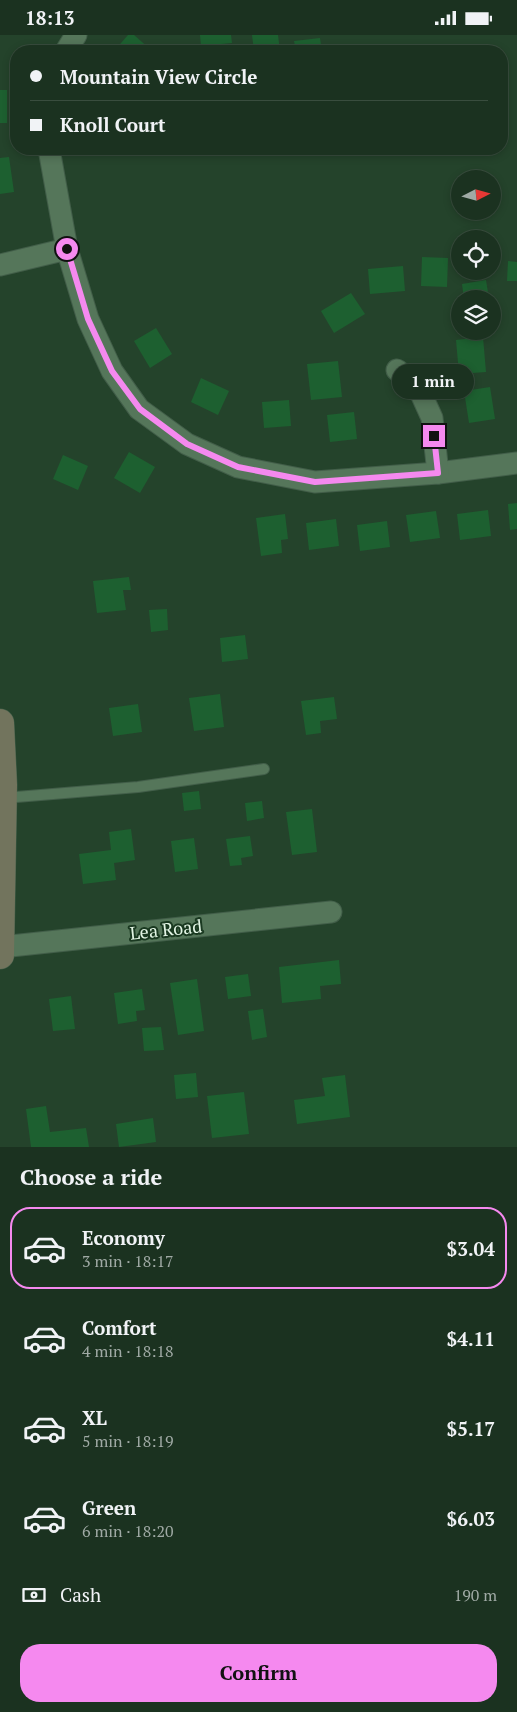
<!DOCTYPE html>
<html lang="en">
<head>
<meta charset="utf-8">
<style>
	:root { --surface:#1b3220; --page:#243a29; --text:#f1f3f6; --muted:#a0aaa5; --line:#394d3e; --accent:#f589ef }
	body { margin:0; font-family:"PT Serif",serif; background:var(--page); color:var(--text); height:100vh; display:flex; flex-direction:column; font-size:19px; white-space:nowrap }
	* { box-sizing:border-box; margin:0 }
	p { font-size:16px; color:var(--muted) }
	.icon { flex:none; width:28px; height:28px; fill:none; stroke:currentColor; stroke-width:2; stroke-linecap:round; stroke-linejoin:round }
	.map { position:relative; height:1112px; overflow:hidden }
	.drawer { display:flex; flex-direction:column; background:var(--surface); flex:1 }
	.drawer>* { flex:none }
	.banner { position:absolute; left:10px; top:10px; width:498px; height:110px; border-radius:20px; box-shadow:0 2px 8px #0003,0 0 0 1px var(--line); display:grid; align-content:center; height:110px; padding:0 20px; background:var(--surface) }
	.needle { width:32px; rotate:84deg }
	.buttons { position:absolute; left:451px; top:135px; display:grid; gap:10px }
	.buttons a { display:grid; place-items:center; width:50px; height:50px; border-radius:50%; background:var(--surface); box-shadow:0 2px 8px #0003,0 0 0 1px var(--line); font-size:25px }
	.end { position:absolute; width:22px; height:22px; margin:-11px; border:6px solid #f589ef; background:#111; box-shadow:0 0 0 2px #111 }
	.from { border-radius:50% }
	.bubble { position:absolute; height:35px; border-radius:18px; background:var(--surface); box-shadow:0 2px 8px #0003,0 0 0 1px var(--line); font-size:16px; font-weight:700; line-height:35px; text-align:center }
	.banner b { display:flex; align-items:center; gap:18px; height:48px; font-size:19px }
	.banner b+b { border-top:1px solid var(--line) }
	.banner i { width:12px; height:12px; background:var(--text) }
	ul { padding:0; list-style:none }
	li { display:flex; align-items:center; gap:15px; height:82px; margin:0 10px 8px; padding:0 10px; border:2px solid transparent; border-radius:20px }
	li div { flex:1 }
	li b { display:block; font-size:19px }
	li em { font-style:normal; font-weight:700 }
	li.current { border-color:var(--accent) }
	li>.icon { width:45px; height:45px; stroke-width:1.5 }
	h2 { padding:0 20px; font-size:22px; line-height:60px }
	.pay { display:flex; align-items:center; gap:12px; height:55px; padding:0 20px; font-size:19px }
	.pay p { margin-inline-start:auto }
	.button { display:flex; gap:10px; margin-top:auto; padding:10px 20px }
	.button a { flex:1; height:58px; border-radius:20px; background:var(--accent); color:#111; font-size:20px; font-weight:700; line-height:58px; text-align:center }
	.status { display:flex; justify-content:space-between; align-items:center; height:35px; padding:0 25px; background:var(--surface); direction:ltr }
	.status svg { height:14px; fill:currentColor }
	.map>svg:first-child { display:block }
	.building { fill:#1d6030 }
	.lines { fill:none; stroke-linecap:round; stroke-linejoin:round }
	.lane-casing { stroke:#425e49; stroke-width:12 }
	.street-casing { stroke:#425e49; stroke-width:23 }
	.secondary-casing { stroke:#425e49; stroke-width:29 }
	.lane { stroke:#55765a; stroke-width:10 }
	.street { stroke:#55765a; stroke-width:21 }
	.secondary { stroke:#72745d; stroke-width:28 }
	.route { stroke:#f589ef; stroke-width:6 }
	.labels { text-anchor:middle; stroke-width:4; stroke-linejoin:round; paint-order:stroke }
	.street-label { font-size:18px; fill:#e3f5e5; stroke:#1a3921 }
</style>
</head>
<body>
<div class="status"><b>18:13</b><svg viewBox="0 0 49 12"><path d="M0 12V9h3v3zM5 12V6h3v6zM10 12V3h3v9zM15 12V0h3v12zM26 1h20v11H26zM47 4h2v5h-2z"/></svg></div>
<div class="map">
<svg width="517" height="1112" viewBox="0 0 517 1112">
	<rect width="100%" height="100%" fill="#24432b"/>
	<g class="building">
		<polygon points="128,0 134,0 150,14 114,16"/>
		<polygon points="200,0 231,0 232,8 201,11"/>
		<polygon points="252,0 278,0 280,16 254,16"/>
		<polygon points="320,3 322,16 296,16 294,6"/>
		<rect x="0" y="55" width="7" height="33"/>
		<polygon points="9,122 14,157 0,159 0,123"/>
		<polygon points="422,222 448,223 447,252 421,251"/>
		<polygon points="508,226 517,227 517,246 507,246"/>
		<polygon points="403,231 405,256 370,259 368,234"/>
		<polygon points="486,245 489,264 464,264 462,249"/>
		<polygon points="351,258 365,279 334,298 321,276"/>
		<polygon points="156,293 172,319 150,333 134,306"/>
		<polygon points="483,302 486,337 459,339 456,305"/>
		<polygon points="338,326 342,362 311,365 307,329"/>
		<polygon points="201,343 229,356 218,380 191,367"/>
		<polygon points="490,352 495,384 469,388 464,356"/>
		<polygon points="289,365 291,391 264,393 262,367"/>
		<polygon points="354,377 357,404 330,407 327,380"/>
		<polygon points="129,417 155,432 140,458 114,443"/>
		<polygon points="63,420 88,431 78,455 53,444"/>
		<polygon points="517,468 517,494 510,495 508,469"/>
		<polygon points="488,475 491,501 460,505 457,479"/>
		<polygon points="436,476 440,503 410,507 406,480"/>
		<polygon points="285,479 288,504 281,505 282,518 261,521 256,483"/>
		<polygon points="336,484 339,511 309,515 306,488"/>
		<polygon points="387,486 390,512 360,516 357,490"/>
		<polygon points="129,542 131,555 123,555 126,575 97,578 93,546"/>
		<polygon points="167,574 168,595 151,597 149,575"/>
		<polygon points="245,600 248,624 222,627 220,603"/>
		<polygon points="220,659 224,692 194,696 189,663"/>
		<polygon points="334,662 337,684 320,686 321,698 306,700 301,666"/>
		<polygon points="138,669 142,697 113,701 109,673"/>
		<polygon points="199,756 201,774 184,776 182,758"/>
		<polygon points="262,766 264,783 247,786 245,768"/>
		<polygon points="312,774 317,817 292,820 286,777"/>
		<polygon points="131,794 135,825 114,828 116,845 83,849 79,819 111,815 109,797"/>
		<polygon points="250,801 253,821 241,823 242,830 230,831 226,804"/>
		<polygon points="194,803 198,834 175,837 171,806"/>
		<polygon points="339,925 341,949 320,951 321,964 282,968 279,932"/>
		<polygon points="248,939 251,961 228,964 225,942"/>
		<polygon points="197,944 204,996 178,1000 170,948"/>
		<polygon points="142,954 145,975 136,976 137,986 118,989 114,958"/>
		<polygon points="71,961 75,994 53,996 49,964"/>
		<polygon points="263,974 267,1002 252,1005 248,976"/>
		<polygon points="161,992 164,1015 144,1016 142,993"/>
		<polygon points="196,1038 198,1062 176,1064 174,1040"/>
		<polygon points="345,1040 350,1082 297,1089 294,1065 325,1061 322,1043"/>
		<polygon points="244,1057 249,1099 212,1103 207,1061"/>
		<polygon points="46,1071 50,1097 86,1093 89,1112 31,1112 26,1074"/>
		<polygon points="153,1083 156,1107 119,1112 116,1089"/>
	</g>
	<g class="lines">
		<defs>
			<polyline id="lane" points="4,763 138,752 264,734"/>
			<g id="street">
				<polyline points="66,16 76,0"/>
				<polyline points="49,114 67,214 88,284 112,336 139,374 187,409 238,432 315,447 438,438 517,428"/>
				<polyline points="0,230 67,214"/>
				<polyline points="397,335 418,352 432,383 438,438"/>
				<polyline points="1,912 331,877"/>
			</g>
			<polyline id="secondary" points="0,688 3,750 0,920"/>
		</defs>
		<use href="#lane" class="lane-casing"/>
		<use href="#street" class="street-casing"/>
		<use href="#secondary" class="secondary-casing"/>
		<use href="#lane" class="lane"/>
		<use href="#street" class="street"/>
		<use href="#secondary" class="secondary"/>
	</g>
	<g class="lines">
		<polyline class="route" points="67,214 88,284 112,336 140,374 187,409 238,432 315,447 438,438 434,401"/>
	</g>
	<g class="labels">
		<g class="street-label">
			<text transform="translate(166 895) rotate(-6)" y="6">Lea Road</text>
		</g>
	</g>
</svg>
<div class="buttons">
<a><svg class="needle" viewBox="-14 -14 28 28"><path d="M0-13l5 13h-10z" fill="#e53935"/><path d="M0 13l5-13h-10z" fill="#a0aaa5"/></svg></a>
<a><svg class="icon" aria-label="locate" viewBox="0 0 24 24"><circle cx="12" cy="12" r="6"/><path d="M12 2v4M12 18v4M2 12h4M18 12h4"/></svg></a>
<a><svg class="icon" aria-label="layers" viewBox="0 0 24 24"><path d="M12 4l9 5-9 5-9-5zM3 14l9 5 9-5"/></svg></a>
</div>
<i class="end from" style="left:67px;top:214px"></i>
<i class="end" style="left:434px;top:401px"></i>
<div class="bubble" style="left:392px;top:329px;width:82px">1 min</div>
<div class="banner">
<b><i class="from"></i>Mountain View Circle</b>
<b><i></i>Knoll Court</b>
</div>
</div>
<section class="drawer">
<h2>Choose a ride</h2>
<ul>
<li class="current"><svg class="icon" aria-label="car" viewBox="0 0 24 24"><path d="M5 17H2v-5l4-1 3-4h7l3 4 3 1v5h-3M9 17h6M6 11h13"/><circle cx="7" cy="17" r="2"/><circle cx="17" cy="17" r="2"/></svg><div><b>Economy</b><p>3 min · 18:17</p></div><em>$3.04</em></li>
<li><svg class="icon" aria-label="car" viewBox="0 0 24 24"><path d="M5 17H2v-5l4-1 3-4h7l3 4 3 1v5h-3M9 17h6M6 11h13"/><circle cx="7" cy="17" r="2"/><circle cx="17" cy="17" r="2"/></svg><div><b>Comfort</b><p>4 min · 18:18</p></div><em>$4.11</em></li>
<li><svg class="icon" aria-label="car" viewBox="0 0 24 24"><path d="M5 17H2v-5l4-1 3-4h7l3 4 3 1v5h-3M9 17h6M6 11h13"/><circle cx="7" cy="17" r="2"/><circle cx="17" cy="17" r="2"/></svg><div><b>XL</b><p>5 min · 18:19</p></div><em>$5.17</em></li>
<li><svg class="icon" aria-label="car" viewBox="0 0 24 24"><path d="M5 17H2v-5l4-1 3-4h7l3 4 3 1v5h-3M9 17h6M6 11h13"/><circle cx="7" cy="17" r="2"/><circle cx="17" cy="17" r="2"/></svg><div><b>Green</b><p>6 min · 18:20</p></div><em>$6.03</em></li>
</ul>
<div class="pay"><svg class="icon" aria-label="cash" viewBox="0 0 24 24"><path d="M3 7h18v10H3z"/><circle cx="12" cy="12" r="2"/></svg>Cash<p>190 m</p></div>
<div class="button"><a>Confirm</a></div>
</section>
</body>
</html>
